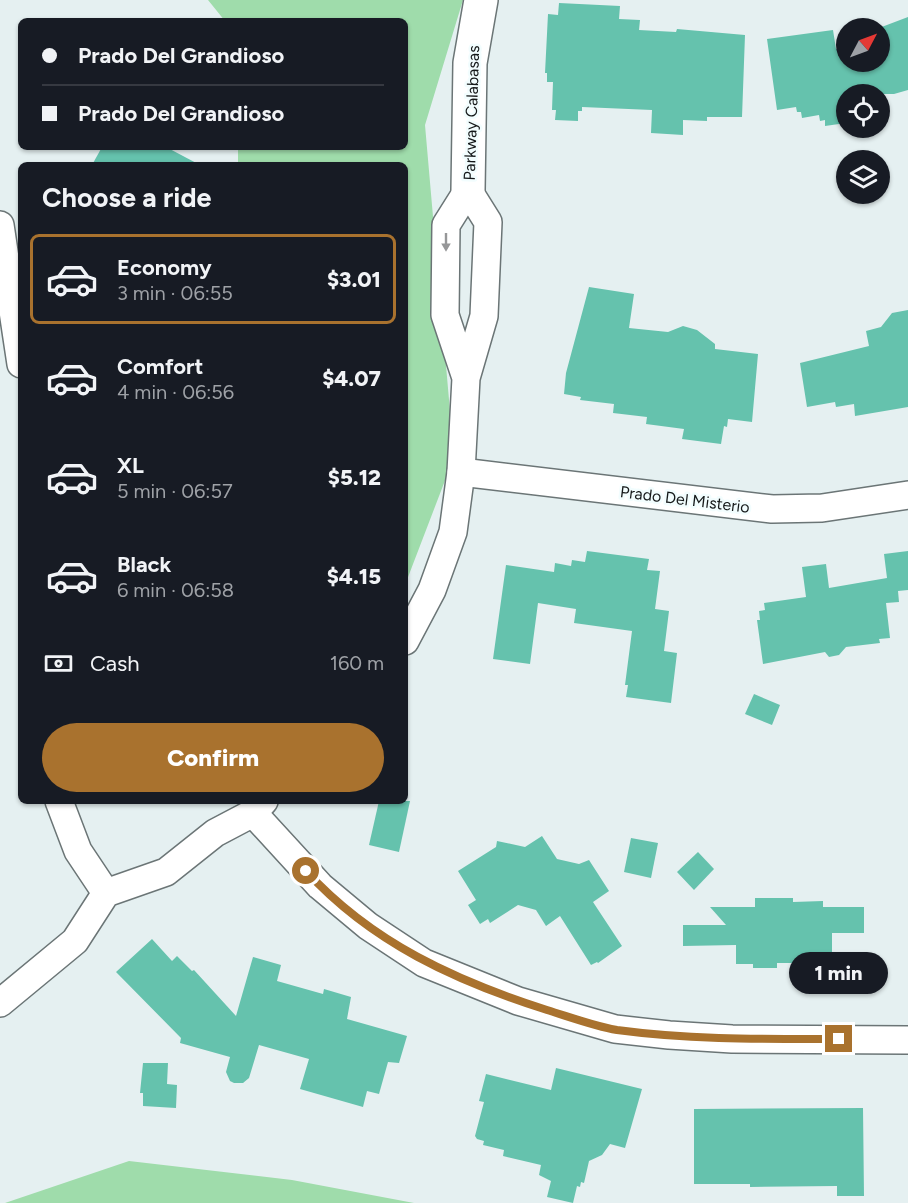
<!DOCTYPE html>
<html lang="en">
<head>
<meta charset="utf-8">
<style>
	:root { --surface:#171b24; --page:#242831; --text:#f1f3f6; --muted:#9ea1a6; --line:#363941; --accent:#a9722e }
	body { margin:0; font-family:Figtree,sans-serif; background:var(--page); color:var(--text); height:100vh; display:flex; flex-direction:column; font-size:22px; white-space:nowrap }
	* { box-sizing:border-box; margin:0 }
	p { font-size:20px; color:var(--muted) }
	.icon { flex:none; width:33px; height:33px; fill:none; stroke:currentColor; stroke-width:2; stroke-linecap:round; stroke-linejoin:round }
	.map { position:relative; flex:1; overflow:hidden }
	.panel { position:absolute; left:18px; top:162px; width:390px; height:642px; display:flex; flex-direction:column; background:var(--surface); border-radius:9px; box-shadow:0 2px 4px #0004 }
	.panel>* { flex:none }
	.guide { position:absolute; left:18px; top:18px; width:390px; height:132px; border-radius:9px; box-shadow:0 2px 4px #0004; display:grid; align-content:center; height:132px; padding:0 24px; background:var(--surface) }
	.needle { width:39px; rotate:49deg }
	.controls { position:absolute; left:836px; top:18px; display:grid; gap:12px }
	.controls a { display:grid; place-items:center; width:54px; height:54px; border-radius:50%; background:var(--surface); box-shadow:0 2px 4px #0004; font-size:30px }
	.end { position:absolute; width:27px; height:27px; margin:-14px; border:8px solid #a9722e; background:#fff; box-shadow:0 0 0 3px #fff }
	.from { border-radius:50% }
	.bubble { position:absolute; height:42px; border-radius:21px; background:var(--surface); box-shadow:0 2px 4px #0004; font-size:20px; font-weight:800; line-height:42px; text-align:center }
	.guide b { display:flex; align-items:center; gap:21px; height:57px; font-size:22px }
	.guide b+b { border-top:2px solid var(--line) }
	.guide i { width:15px; height:15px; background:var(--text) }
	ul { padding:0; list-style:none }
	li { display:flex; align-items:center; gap:18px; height:90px; margin:0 12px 9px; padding:0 12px; border:3px solid transparent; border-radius:9px }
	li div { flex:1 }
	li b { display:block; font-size:22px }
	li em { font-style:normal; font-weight:800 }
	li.on { border-color:var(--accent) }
	li>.icon { width:54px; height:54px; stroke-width:1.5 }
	h2 { padding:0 24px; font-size:27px; line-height:72px }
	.pay { display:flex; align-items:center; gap:15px; height:66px; padding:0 24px; font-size:22px }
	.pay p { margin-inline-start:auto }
	.primary-button { display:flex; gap:12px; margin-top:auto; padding:12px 24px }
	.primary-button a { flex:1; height:69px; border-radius:36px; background:var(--accent); color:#fff; font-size:24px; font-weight:800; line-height:69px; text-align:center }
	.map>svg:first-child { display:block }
	.green { fill:#9fdcab }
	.building { fill:#65c2ad }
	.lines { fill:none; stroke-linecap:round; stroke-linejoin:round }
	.street-casing { stroke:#6b7576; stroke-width:30 }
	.secondary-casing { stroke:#6b7576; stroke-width:36 }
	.street { stroke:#fff; stroke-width:27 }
	.secondary { stroke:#fff; stroke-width:33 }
	.oneway { fill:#969798 }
	.route { stroke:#a9722e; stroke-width:8 }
	.labels { text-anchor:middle; stroke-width:5; stroke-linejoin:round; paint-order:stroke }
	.street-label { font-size:16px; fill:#151819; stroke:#f2fdfe }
</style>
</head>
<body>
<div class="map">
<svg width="908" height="1203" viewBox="0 0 908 1203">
	<rect width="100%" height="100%" fill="#e5f0f1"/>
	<g class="green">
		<polygon points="208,0 463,0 425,125 454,457 405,585 405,165 238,165 238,147 405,147 405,21 225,21"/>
		<polygon points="129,1161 292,1180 414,1203 5,1203"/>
	</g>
	<g class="building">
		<polygon points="559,3 620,6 619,19 640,20 639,30 676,32 677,29 745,35 742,117 707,117 707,121 683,120 683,135 651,133 652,110 582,107 582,111 578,111 578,121 555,120 556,110 552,110 553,82 547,82 547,73 545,73 548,14 558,15"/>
		<polygon points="908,17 908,90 894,94 846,94 846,123 825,126 825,120 820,121 819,115 802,118 801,112 797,112 796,107 777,110 767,39 833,30 836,49 846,48 846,62 879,62 879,43 885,42 879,28"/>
		<polygon points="102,147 166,147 200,165 92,165"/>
		<polygon points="589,287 634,294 629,328 668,332 683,326 697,330 715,344 715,349 758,354 752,422 728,419 727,427 724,426 721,444 682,439 684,429 646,424 647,417 613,413 614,404 580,400 581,397 564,394 566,373"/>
		<polygon points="908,310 908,407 855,416 854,404 836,407 835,402 807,407 800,363 869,346 866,331 881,327 892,313"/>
		<polygon points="587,551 649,559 647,570 660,571 655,609 669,611 664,651 677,653 671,703 626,697 628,685 625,685 632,631 574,623 576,609 538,603 530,664 493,659 506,565 554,572 555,563 571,566 572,560 585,562"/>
		<polygon points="908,551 908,590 898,591 899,602 886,603 890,638 879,639 880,643 846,647 839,655 829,657 825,652 763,664 757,620 760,620 759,611 765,610 764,603 806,597 802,567 826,564 829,588 887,578 884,554"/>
		<polygon points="754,694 780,705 772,725 745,714"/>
		<polygon points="379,801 410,801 399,852 369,845"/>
		<polygon points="542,836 557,859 579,864 589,860 609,891 593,902 622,946 598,963 597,962 591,965 560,916 546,926 536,910 518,905 490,923 488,919 480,924 468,905 476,900 458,871 496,847 497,841 525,847"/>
		<polygon points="631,838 658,843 651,878 624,872"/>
		<polygon points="698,852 714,869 694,890 677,872"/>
		<polygon points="755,898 793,898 793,902 823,901 823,907 864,907 864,933 832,933 832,958 796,958 796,963 777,963 777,968 753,968 753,964 736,964 736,945 683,946 683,925 726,925 710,907 755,907"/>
		<polygon points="152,939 172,961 177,956 192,971 194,970 236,1016 253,957 281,965 277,981 323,994 324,989 351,997 347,1019 407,1036 399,1063 388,1062 379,1094 367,1091 363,1107 300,1089 309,1059 259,1045 249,1078 243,1083 234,1083 230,1081 226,1072 230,1057 180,1043 181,1038 116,972"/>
		<polygon points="143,1063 168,1063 167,1084 177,1085 176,1108 143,1106 143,1093 140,1093"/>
		<polygon points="556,1068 642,1089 625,1148 610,1144 602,1155 589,1161 584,1183 581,1182 580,1187 577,1186 573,1203 547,1197 551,1181 539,1175 541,1165 503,1156 504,1150 483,1145 484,1141 477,1139 475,1136 484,1102 479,1101 486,1074 551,1090"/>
		<polygon points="863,1108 864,1196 837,1196 837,1186 750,1187 750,1184 694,1184 694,1109"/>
	</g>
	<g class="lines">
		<defs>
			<g id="street">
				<polyline points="0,225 21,364"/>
				<polyline points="461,472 772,509 822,508 908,495"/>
				<polyline points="405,641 432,590 453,532 461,472 466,378 484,316 488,222 468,190 446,225 445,315 466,378"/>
				<polyline points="59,801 78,851 106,893"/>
				<polyline points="253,813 320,886 368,926 424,963 518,1001 615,1029 669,1035 732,1039 908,1040"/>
				<polyline points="0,1003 75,941 106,893 166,872 215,833 253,813 264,801"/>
			</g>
			<polyline id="secondary" points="468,190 470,63 481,0"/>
		</defs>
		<use href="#street" class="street-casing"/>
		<use href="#secondary" class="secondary-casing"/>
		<use href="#street" class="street"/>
		<use href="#secondary" class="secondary"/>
	</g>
	<defs><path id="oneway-solid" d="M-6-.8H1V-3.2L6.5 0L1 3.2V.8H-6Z" transform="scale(1.5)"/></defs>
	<use class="oneway" href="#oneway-solid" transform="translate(446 242) rotate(90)"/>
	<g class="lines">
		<path class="route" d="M306,871C372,943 456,981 547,1010C570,1017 594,1026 617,1030C691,1040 765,1039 839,1039"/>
	</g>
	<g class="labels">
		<g class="street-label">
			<text transform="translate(471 113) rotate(-88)" y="6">Parkway Calabasas</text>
			<text transform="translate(685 499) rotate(7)" y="6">Prado Del Misterio</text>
		</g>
	</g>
</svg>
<div class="controls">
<a><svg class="needle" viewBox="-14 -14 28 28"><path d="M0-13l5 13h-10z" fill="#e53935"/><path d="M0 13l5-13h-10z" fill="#9ea1a6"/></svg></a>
<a><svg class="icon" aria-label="locate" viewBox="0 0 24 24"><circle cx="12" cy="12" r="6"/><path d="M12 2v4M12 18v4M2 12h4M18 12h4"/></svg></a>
<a><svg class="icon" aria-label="layers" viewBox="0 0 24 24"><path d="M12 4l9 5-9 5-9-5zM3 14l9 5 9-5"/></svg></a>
</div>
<i class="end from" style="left:306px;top:871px"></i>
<i class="end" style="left:839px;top:1039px"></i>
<div class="bubble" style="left:789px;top:952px;width:99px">1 min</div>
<div class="guide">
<b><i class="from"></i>Prado Del Grandioso</b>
<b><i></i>Prado Del Grandioso</b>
</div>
<section class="panel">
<h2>Choose a ride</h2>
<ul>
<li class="on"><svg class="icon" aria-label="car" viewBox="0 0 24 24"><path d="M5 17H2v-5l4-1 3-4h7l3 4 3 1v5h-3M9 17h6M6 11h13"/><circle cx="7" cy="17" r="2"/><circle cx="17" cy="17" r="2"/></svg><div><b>Economy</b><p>3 min · 06:55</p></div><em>$3.01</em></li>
<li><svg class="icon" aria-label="car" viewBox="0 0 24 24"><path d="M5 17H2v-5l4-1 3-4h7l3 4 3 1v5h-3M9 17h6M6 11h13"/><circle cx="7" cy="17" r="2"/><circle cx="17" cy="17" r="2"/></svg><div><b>Comfort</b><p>4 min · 06:56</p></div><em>$4.07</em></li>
<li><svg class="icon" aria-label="car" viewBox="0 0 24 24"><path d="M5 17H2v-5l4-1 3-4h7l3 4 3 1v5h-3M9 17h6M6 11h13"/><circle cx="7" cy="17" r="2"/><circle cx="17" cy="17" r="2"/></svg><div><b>XL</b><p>5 min · 06:57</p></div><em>$5.12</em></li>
<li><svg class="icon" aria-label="car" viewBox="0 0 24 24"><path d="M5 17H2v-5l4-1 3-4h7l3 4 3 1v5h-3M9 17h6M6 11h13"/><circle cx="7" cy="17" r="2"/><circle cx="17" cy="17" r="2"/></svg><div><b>Black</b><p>6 min · 06:58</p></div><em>$4.15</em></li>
</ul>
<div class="pay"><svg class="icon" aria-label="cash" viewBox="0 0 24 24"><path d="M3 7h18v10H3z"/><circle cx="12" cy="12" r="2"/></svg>Cash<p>160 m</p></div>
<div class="primary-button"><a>Confirm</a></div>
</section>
</div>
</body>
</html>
